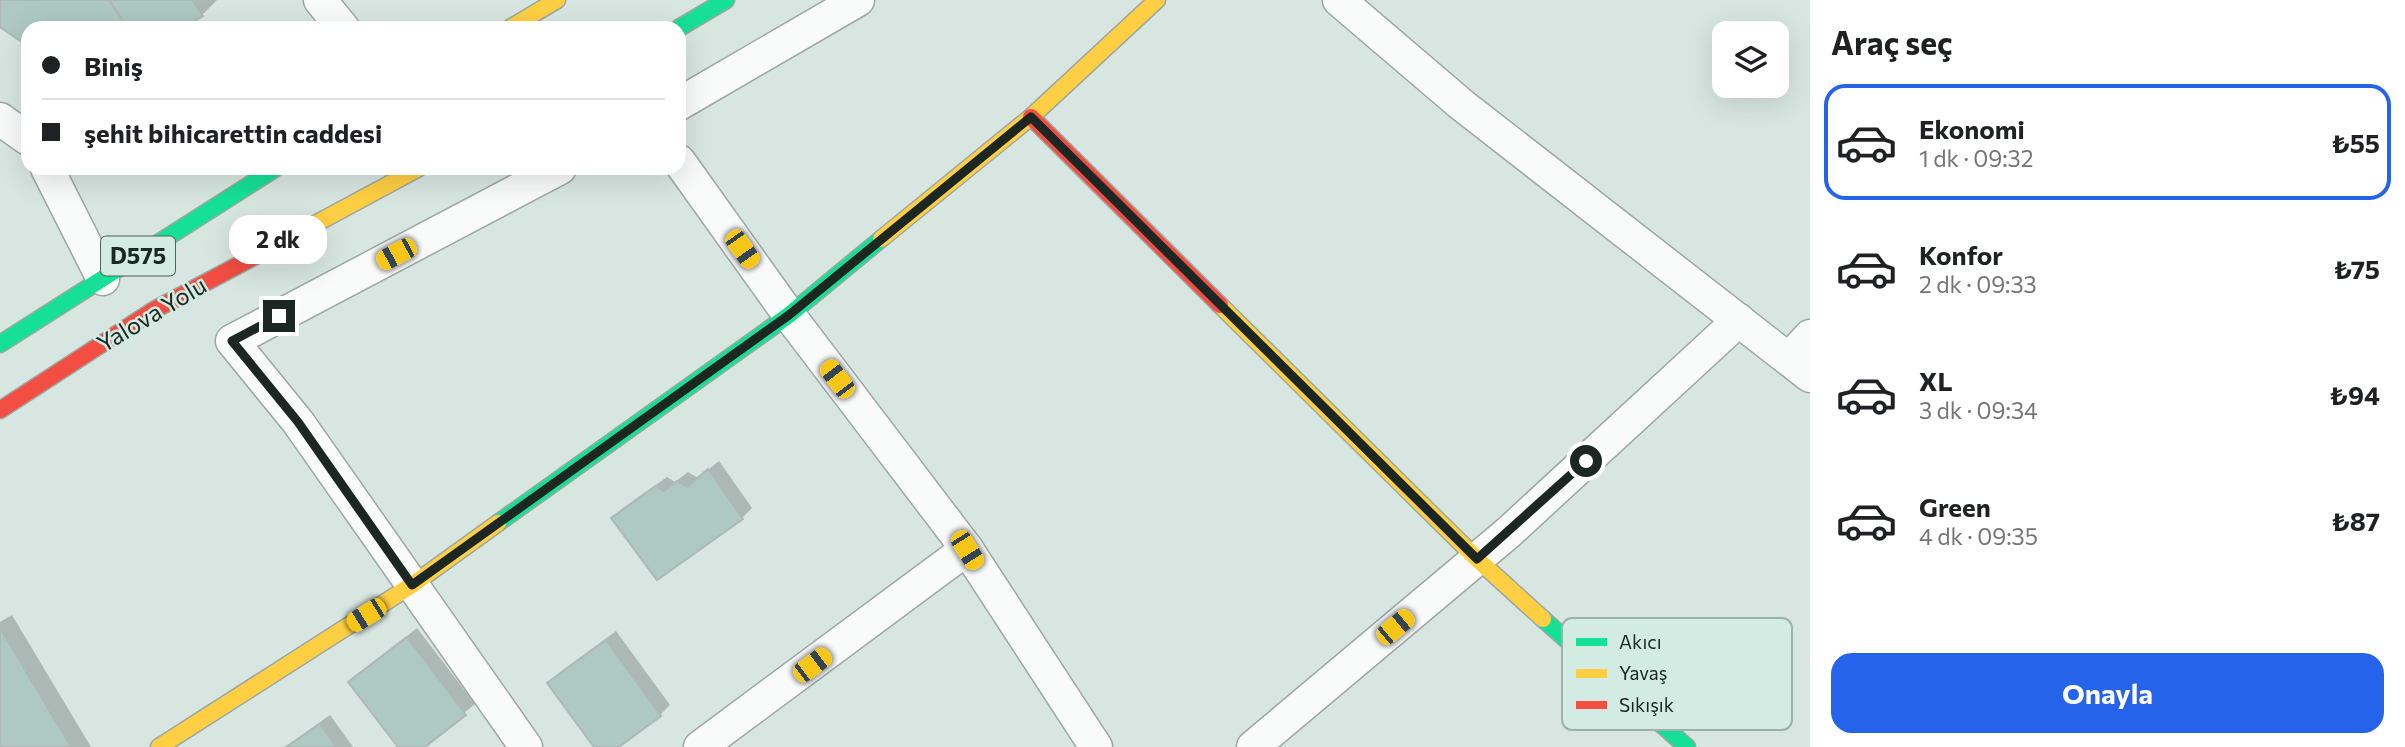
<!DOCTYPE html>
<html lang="tr">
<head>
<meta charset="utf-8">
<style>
	:root { --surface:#fff; --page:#f6f6f6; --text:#202124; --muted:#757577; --line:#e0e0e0; --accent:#2563eb }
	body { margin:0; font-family:Commissioner,sans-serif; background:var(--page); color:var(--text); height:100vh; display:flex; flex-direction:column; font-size:26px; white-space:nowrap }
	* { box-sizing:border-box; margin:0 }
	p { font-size:23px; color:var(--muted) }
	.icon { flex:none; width:38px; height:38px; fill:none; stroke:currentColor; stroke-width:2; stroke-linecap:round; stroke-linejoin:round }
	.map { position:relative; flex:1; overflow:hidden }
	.details { display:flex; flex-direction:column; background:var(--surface); width:595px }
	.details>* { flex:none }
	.guide { position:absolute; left:21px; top:21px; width:665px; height:154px; border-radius:21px; box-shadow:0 7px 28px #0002; display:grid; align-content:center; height:154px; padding:0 21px; background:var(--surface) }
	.buttons { position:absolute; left:1712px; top:21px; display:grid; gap:14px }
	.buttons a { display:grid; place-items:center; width:77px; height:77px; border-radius:14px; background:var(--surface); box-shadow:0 7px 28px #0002; font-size:35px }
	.end { position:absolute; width:32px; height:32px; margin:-16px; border:9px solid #1c2622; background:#fff; box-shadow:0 0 0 4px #fff }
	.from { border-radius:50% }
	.bubble { position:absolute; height:49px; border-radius:21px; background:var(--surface); box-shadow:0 7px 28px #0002; font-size:23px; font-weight:700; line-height:49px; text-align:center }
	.car { position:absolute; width:21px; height:42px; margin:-21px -10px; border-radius:9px; box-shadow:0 0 5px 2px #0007; background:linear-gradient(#f5c518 24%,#345 0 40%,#f5c518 0 76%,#345 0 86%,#f5c518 0) }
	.guide b { display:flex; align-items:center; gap:24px; height:66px; font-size:26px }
	.guide b+b { border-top:2px solid var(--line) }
	.guide i { width:18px; height:18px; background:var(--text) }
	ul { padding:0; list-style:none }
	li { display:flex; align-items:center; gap:21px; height:116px; margin:0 14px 10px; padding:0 7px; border:4px solid transparent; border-radius:21px }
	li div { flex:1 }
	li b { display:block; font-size:26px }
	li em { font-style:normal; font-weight:700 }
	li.active { border-color:var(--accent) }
	li>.icon { width:63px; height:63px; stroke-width:1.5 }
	h2 { padding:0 21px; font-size:32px; line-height:84px }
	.primary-button { display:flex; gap:14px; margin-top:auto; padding:14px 21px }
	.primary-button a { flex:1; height:80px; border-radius:21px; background:var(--accent); color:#fff; font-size:28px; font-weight:700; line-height:80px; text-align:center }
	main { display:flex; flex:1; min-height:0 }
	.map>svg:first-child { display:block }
	.shadow { fill:#0003 }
	.building { fill:#adc9c1; stroke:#aeb9b6; stroke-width:2 }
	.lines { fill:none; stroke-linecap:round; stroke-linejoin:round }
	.street-casing { stroke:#9ca7a3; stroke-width:35 }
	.fast-casing { stroke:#9ca7a3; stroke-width:19 }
	.slow-casing { stroke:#9ca7a3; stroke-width:19 }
	.jam-casing { stroke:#9ca7a3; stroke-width:19 }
	.street { stroke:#f9fbfa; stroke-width:32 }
	.fast { stroke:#16e098; stroke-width:16 }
	.slow { stroke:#ffcf43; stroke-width:16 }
	.jam { stroke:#f24e42; stroke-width:16 }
	.route { stroke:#1c2622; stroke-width:9 }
	.labels { text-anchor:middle; stroke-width:5; stroke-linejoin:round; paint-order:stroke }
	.shield { fill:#d2ece3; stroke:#53615c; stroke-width:2 }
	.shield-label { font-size:23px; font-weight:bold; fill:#1c2622 }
	.street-label { font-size:24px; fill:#1c2622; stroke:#d2ece3 }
	.key { fill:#d2ece3; stroke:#9bb1a9; stroke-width:2 }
	.key-label { font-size:19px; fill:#1c2622 }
</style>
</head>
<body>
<main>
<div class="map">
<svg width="1810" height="747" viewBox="0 0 1810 747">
	<rect width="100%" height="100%" fill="#d8e6e1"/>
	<g class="shadow">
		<polygon points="0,0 217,0 202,15 180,28 28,28 28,44 0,25"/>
		<polygon points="719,461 752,508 742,518 614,518 623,508 667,477 675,482 688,472 698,478"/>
		<polygon points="12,615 91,747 0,747 0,622"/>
		<polygon points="417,628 475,704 422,747 400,747 350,682"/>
		<polygon points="616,631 670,705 660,715 616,747 596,747 549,683 559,673"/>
		<polygon points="330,715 353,747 285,747"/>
	</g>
	<g class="building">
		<polygon points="0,0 109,0 128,28 28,28 28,46 0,27"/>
		<polygon points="109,0 192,0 203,16 183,28 128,28"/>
		<polygon points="708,469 743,519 657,580 611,518 656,486 664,491 677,481 687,487"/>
		<polygon points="0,628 71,747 0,747"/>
		<polygon points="407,637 466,715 425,747 398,747 348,682"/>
		<polygon points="606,640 661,716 619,747 594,747 547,683"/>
		<polygon points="320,724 336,747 286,747"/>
	</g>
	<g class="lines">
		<defs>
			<g id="street">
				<polyline points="320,0 343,28"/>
				<polyline points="1339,0 1462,105 1810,376"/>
				<polyline points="679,104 858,0"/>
				<polyline points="0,119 28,139"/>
				<polyline points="679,161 789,315 967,549 1096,747"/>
				<polyline points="47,168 103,279"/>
				<polyline points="1789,359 1810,336"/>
				<polyline points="526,747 298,422 232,341 560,168"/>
				<polyline points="700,747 967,549"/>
				<polyline points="1253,747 1509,532 1739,320"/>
			</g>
			<g id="fast">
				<polyline points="679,28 726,0"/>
				<polyline points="0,344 276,168"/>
				<polyline points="498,523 789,315 881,239"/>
				<polyline points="1543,619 1687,747"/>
			</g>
			<g id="slow">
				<polyline points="510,28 557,0"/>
				<polyline points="291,237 419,168"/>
				<polyline points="881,239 1031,117 1157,0"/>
				<polyline points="1220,305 1477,559 1543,619"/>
				<polyline points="159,747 412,585 498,523"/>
			</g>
			<g id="jam">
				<polyline points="1031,117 1220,305"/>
				<polyline points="0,410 154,310 291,237"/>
			</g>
		</defs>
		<use href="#street" class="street-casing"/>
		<use href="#fast" class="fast-casing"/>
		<use href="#slow" class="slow-casing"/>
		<use href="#jam" class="jam-casing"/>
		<use href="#street" class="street"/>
		<use href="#fast" class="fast"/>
		<use href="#slow" class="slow"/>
		<use href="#jam" class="jam"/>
	</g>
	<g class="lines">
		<polyline class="route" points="279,316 232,341 298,422 412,585 789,315 1031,117 1477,559 1586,461"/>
	</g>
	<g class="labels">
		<rect class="shield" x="101" y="236.5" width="74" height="39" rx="5"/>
		<g class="shield-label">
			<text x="138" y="264">D575</text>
		</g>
		<g class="street-label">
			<text transform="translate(152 315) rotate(-31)" y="8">Yalova Yolu</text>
		</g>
	</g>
	<rect x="1562" y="618" width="230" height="112" rx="10" class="key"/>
	<rect x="1576" y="638" width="31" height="8" fill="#16e098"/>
	<rect x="1576" y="669" width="31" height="9" fill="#ffcf43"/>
	<rect x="1576" y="701" width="31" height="8" fill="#f24e42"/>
	<g class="key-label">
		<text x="1619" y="649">Akıcı</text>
		<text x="1619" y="680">Yavaş</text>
		<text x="1619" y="712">Sıkışık</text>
	</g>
</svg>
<div class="buttons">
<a><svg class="icon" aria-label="layers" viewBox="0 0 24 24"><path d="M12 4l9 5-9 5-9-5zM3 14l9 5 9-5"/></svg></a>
</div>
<i class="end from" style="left:1586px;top:461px"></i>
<i class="end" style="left:279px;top:316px"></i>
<div class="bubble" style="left:229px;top:215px;width:98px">2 dk</div>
<i class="car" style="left:742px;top:249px;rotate:145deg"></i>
<i class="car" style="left:396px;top:254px;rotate:242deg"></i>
<i class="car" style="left:837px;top:379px;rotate:323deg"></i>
<i class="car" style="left:967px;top:550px;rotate:148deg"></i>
<i class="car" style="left:366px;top:615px;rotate:238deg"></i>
<i class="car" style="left:1395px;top:627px;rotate:50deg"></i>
<i class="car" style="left:812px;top:665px;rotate:53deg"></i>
<div class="guide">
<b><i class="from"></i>Biniş</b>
<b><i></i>şehit bihicarettin caddesi</b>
</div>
</div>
<section class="details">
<h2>Araç seç</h2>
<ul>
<li class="active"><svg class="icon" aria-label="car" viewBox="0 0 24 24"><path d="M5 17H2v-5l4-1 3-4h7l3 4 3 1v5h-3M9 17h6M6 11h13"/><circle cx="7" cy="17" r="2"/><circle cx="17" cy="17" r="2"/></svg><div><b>Ekonomi</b><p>1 dk · 09:32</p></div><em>₺55</em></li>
<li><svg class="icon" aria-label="car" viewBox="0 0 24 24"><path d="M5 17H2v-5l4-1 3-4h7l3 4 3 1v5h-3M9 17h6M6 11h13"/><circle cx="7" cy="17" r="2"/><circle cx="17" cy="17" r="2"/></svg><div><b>Konfor</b><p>2 dk · 09:33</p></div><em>₺75</em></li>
<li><svg class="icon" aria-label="car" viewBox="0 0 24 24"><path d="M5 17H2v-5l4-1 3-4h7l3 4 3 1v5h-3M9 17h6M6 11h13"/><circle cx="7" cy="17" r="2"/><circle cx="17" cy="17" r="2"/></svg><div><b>XL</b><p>3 dk · 09:34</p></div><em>₺94</em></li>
<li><svg class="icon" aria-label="car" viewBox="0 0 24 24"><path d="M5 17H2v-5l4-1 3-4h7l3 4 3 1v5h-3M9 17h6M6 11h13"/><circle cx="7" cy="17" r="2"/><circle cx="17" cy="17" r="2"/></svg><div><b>Green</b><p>4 dk · 09:35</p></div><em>₺87</em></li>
</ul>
<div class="primary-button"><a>Onayla</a></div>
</section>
</main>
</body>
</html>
